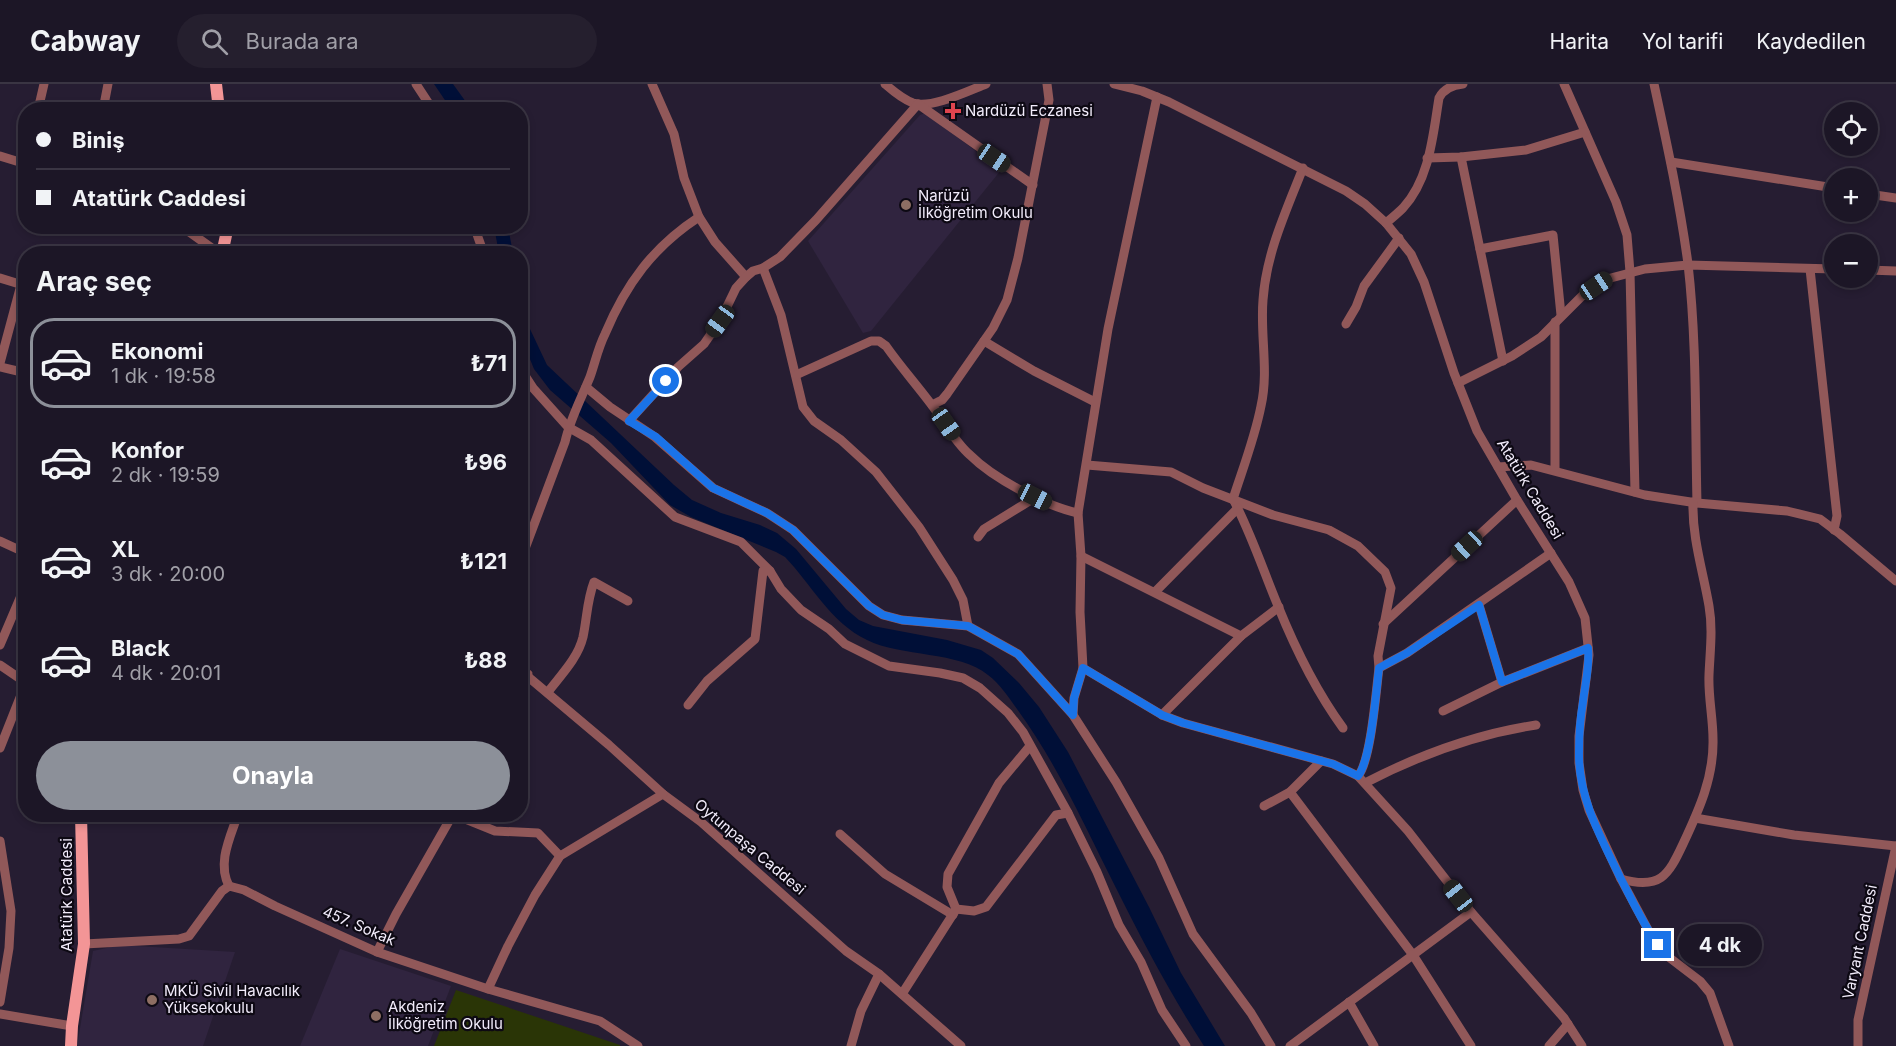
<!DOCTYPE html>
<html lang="tr">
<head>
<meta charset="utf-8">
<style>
	:root { --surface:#1c1626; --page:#251f2e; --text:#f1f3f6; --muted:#a09fa7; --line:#3a3543; --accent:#8c9099 }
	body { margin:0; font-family:Inter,sans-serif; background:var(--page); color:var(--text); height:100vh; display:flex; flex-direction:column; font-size:22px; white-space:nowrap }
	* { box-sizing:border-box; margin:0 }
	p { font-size:20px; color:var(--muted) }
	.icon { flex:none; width:33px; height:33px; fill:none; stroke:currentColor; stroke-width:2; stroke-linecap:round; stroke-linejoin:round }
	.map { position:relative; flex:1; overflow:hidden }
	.panel { position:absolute; left:18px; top:162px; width:510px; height:576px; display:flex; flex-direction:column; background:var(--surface); border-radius:24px; box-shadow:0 3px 9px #0003,0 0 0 2px var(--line) }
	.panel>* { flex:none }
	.top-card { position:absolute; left:18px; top:18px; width:510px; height:132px; border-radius:24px; box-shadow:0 3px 9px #0003,0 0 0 2px var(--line); display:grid; align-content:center; height:132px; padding:0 18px; background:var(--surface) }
	.buttons { position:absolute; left:1824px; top:18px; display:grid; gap:12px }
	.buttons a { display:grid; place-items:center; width:54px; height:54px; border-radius:50%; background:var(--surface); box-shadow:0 3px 9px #0003,0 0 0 2px var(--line); font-size:30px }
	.end { position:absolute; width:27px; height:27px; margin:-14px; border:8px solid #1a73e8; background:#fff; box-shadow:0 0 0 3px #fff }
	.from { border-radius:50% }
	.bubble { position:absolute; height:42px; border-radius:21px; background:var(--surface); box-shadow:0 3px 9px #0003,0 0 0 2px var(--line); font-size:20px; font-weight:700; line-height:42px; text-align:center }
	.car { position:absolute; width:18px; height:36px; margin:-18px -9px; border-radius:8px; box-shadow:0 0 4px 2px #0007; background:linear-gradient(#222 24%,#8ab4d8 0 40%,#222 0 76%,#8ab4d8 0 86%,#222 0) }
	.top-card b { display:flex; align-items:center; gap:21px; height:57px; font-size:22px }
	.top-card b+b { border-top:2px solid var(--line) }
	.top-card i { width:15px; height:15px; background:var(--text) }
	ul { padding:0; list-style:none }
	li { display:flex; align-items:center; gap:18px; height:90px; margin:0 12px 9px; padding:0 6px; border:3px solid transparent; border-radius:24px }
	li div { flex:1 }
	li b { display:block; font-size:22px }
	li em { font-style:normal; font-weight:700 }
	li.active { border-color:var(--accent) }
	li>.icon { width:54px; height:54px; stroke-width:1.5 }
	h2 { padding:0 18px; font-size:27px; line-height:72px }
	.cta { display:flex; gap:12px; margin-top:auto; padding:12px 18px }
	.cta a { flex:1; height:69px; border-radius:36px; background:var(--accent); color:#fff; font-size:24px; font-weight:700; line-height:69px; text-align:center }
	header { display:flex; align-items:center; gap:36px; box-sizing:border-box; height:84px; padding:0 30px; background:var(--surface); border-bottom:2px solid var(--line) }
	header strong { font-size:28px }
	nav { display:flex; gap:33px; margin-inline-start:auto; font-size:21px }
	.search { width:420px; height:54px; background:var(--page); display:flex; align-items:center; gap:15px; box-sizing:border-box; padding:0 21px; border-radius:33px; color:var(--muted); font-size:22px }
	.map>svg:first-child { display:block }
	.built { fill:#30243f }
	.green { fill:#2a3506 }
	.water { fill:#000f37 }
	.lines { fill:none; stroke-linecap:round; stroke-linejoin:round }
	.minor { stroke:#915859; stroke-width:9 }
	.major { stroke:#f39596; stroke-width:12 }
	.route { stroke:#1a73e8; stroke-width:8 }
	.health-dot { fill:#e0444e; stroke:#0d0913; stroke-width:2 }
	.education-dot { fill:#8d6e63; stroke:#0d0913; stroke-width:2 }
	.labels { text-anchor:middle; stroke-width:4.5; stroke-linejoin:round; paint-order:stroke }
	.poi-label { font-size:15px; fill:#f2ecfb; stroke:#0d0913; text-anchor:start }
	.street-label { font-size:15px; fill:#f2ecfb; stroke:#0d0913 }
</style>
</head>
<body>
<header>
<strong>Cabway</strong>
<div class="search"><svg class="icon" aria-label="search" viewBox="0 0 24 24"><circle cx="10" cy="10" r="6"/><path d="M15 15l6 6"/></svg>Burada ara</div>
<nav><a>Harita</a><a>Yol tarifi</a><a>Kaydedilen</a></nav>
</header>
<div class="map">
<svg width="1896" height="962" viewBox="0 0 1896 962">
	<rect width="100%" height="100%" fill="#261d32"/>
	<g class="built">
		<polygon points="925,29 1001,86 871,247 863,249 808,157 920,31"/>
		<polygon points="120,861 235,868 203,962 77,962 93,867"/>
		<polygon points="340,865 451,902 428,962 300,962"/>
	</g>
	<polygon class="green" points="456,906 620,961 620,962 434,962"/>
	<g class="water">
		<polygon points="434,0 453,0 471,25 451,25"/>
		<polygon points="494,143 508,143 513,169 499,169"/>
		<path d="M520,203L530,245L547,281L674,401L692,416L721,429L760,441L777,449L796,465L846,525L859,536L873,542L947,556L981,566L993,574L1019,599L1039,623L1068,668L1149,823L1181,889L1225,962H1204C1171,911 1143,858 1116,804C1085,743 1058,681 1017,625C1009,614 1000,600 988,591C959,567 901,573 867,556C831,539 811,500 785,473L776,468L691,433L670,421L611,359L550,306L534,285L521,253Z"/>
	</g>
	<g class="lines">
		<g class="minor">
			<polyline points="416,0 433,26"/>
			<polyline points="652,0 674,50 684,94 699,133 715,158 746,193"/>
			<path d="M885,0C893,7 902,15 913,19C931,25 968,7 986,0"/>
			<polyline points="1114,0 1142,7 1169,18 1346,107 1365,120 1386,139 1411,170 1424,198 1454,289 1477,347 1517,416 1569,498 1585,534 1589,571 1579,652 1579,679 1583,706 1589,726 1621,795 1653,855 1666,871 1700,897 1710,909 1729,962"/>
			<polyline points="1564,0 1616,118 1627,151 1630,188 1635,408"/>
			<path d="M1654,0C1667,60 1680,120 1688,180C1697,259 1695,340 1697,419"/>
			<polyline points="38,26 44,0"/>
			<polyline points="103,26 108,0"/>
			<polyline points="0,72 26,80"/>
			<polyline points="1461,73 1503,277"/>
			<polyline points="1427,74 1461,73 1526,66 1585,48"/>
			<polyline points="1671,78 1834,104"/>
			<path d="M1303,84C1286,127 1266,170 1263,216C1260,251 1269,287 1261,322C1255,353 1243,384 1233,415C1251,449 1263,486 1278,522C1295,564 1316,607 1343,644"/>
			<polyline points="1868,110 1896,114"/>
			<path d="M1386,139C1392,134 1398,129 1403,124C1430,95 1433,50 1439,14C1444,4 1453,1 1463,0"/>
			<polyline points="181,142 220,170"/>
			<polyline points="474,142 484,170"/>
			<polyline points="1480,165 1553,151 1561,231"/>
			<polyline points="763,184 781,231 803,323 814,337 841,356 876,388 919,443 953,496 963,516 968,542"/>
			<polyline points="1810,185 1837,432 1834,446"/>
			<polyline points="1868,186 1896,187"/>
			<polyline points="0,194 26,202"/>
			<polyline points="1346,240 1356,223 1364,202 1399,154"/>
			<polyline points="984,257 1034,287 1095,318"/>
			<polyline points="0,279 21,201"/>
			<polyline points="0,283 26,289"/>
			<polyline points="520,284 533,304 568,343 591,356 675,433 741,458 770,487 781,505 801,526 829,545 845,560 889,582 940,589 963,594 980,604 1008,629 1023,648 1068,729 1097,788 1119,841 1141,878 1162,926 1186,962"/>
			<path d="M796,291L871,257H879L886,262C900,282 916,300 931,320C944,337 954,357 970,371C994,395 1046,422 1078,429"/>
			<polyline points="1458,299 1512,272 1541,253 1585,209 1607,195 1645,185 1688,181 1834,185"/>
			<polyline points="586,303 610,323 655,353 713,404 767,429 793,446 869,522 883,531 902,536 968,542 1018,570 1073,631 1116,698 1159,774 1193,850 1251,929 1271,962"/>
			<polyline points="932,321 942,316 947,310 993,244 1007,216 1018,174 1049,16 1047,0"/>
			<polyline points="629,337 678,283 704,260 720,237 736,204 746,193 753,187 763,184 780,173 816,136 918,20 1033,101"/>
			<path d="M1087,381L1171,388L1203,404L1273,431L1329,446L1358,462L1385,488L1391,504L1378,572L1379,584C1376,607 1371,677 1358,692"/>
			<polyline points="1498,383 1531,381 1645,411 1697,419 1787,427 1820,435 1840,450 1896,497"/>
			<polyline points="1555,386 1555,238"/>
			<polyline points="978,453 984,445 1036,413"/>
			<polyline points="0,457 26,469"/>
			<polyline points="1081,472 1241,552"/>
			<path d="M520,478L565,358C570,335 581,315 590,293C595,279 598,264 605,250C626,200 653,163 699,133"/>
			<polyline points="1155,508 1238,424"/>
			<polyline points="1479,521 1502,598 1588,564"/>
			<polyline points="1383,540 1517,416"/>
			<polyline points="0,561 26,500"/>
			<polyline points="0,581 22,596 25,601 0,664"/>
			<polyline points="1083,584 1162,631 1183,639 1333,680 1358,692 1408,747 1471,828 1564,934 1582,962"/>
			<polyline points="1379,584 1407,569 1551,469"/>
			<polyline points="520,586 609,661 663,710 701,738 846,867 879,890 961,962"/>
			<polyline points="520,606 528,590"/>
			<path d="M548,608C561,591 578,574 583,553C587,534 587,516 594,498L628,517"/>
			<polyline points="688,621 707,597 755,555 763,487 770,487"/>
			<polyline points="1443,627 1502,598"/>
			<polyline points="1073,631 1074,614 1083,584 1080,528 1081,472 1078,429 1108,245 1157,13"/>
			<polyline points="1162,631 1241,552 1279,523"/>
			<path d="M1365,699C1419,671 1476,650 1536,641"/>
			<polyline points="1290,708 1413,871 1471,962"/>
			<polyline points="1264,722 1290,708 1321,677"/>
			<polyline points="453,730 495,747 538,749 560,772"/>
			<polyline points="1695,734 1794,751 1896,762"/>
			<polyline points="840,750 885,790 953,831"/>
			<polyline points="0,757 11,827 9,864 0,918"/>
			<path d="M1621,795C1660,806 1668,792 1683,760C1699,726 1714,693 1713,655C1713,634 1708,612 1709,591C1710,567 1713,545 1709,522C1703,487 1692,454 1693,418"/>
			<path d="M229,802C217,779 230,754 238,730"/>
			<polyline points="956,825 947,803 948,790 999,699 1030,662"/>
			<polyline points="956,825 974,827 986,823 1056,731 1068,729"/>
			<polyline points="84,860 179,855 189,852 222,807 229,802 244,806 275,822 377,868 488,905 600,937 638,962"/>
			<polyline points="377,868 396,830 453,730"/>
			<polyline points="488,905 508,862 535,811 560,772 663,710"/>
			<polyline points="902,910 955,827"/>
			<polyline points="1349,918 1374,962"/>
			<polyline points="0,930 72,942"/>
			<polyline points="851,962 861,927 879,890"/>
			<polyline points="1290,962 1471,828"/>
			<polyline points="1549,962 1568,940"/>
			<polyline points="1858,962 1858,936 1896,762"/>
		</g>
		<g class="major">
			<polyline points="216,0 219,26"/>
			<polyline points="222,170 228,142"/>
			<polyline points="71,962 72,942 84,860 81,730"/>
		</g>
	</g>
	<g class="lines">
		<path class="route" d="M666,297L629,337L656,353L713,404L767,429L793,446L869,522L883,531L902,536L968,542L1018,570L1073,631L1074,614L1083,584L1162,631L1183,639L1333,680L1358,692C1371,676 1376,608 1379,584L1407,569L1479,521L1502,598L1588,564C1590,582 1585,600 1583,618C1580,635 1579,651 1579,668C1578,713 1601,754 1620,793C1632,816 1643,840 1658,861"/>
	</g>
	<path class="health-dot" d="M950 18h6v6h6v6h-6v6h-6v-6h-6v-6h6z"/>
	<g class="education-dot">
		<circle cx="906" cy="121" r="6"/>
		<circle cx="152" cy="916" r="6"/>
		<circle cx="376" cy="932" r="6"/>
	</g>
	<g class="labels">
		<g class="poi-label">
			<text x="965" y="32">Nardüzü Eczanesi</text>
			<text x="918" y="117">Narüzü<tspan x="918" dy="17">İlköğretim Okulu</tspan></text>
			<text x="164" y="912">MKÜ Sivil Havacılık<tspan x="164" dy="17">Yüksekokulu</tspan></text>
			<text x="388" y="928">Akdeniz<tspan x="388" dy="17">İlköğretim Okulu</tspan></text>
		</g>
		<g class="street-label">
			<text transform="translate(1530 405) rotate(59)" y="5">Atatürk Caddesi</text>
			<text transform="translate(750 763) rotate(40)" y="5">Oytunpaşa Caddesi</text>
			<text transform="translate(67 811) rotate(-90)" y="5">Atatürk Caddesi</text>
			<text transform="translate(359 842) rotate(23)" y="5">457. Sokak</text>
			<text transform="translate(1860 858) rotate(-78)" y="5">Varyant Caddesi</text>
		</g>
	</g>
</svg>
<div class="buttons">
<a><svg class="icon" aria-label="locate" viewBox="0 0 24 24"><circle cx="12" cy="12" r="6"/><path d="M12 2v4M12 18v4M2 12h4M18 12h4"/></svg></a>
<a>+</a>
<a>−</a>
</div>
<i class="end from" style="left:666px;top:297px"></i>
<i class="end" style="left:1658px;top:861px"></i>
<div class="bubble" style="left:1678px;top:840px;width:84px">4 dk</div>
<i class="car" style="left:994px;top:74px;rotate:124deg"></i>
<i class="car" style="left:1596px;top:202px;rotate:56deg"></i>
<i class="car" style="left:720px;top:237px;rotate:216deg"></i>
<i class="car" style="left:946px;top:340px;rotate:145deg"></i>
<i class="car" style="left:1035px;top:413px;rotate:117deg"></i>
<i class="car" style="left:1467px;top:462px;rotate:227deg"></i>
<i class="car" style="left:1458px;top:812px;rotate:322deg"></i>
<div class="top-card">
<b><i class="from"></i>Biniş</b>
<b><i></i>Atatürk Caddesi</b>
</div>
<section class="panel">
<h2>Araç seç</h2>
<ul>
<li class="active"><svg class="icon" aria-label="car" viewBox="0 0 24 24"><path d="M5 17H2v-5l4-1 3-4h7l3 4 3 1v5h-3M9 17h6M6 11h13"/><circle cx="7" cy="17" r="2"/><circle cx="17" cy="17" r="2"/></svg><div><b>Ekonomi</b><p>1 dk · 19:58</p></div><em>₺71</em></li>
<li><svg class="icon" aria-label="car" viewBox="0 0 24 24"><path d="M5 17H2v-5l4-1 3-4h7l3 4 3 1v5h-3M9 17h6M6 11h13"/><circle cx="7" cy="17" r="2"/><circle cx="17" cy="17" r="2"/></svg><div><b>Konfor</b><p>2 dk · 19:59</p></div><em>₺96</em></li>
<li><svg class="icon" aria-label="car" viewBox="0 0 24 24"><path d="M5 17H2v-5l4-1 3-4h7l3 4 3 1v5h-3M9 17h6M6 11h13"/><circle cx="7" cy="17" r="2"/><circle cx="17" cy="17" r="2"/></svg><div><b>XL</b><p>3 dk · 20:00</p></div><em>₺121</em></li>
<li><svg class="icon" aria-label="car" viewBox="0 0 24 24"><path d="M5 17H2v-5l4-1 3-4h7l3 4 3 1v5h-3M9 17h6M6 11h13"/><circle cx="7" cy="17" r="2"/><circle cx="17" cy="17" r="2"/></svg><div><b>Black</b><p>4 dk · 20:01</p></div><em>₺88</em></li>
</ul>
<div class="cta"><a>Onayla</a></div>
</section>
</div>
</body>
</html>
